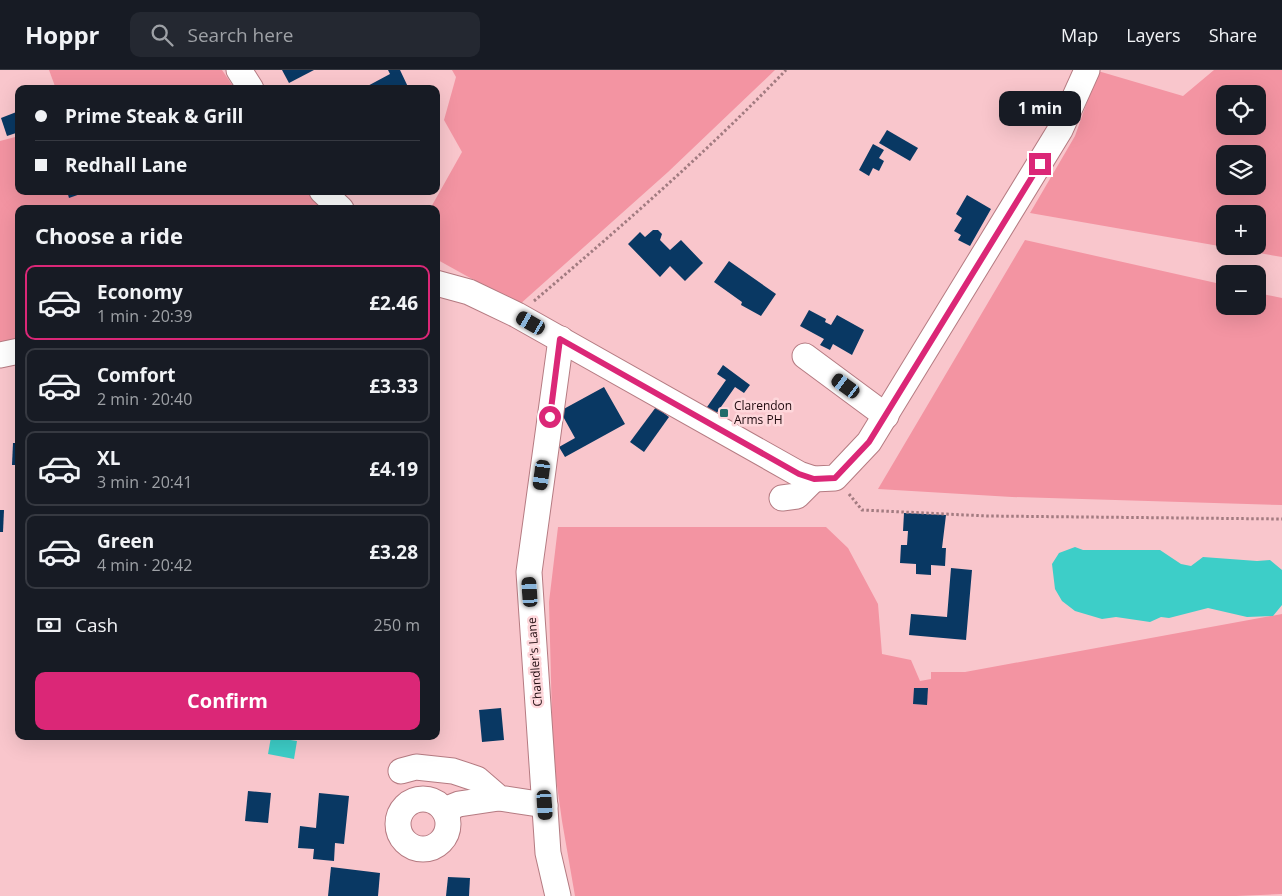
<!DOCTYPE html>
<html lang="en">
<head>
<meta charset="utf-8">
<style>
	:root { --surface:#171b24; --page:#242831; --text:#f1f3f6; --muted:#9ea1a6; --line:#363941; --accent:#db2777 }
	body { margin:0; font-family:"Open Sans",sans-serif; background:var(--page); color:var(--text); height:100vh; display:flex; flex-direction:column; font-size:19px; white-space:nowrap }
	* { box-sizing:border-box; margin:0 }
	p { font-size:16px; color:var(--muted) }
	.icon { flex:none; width:28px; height:28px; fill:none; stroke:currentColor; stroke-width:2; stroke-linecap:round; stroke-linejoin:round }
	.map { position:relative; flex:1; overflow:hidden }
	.sheet { position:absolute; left:15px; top:135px; width:425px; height:535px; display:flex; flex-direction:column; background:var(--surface); border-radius:10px; box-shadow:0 5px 20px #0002 }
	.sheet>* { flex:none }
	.top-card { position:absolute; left:15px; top:15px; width:425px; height:110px; border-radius:10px; box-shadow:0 5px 20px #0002; display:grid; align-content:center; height:110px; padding:0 20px; background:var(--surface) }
	.tools { position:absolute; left:1216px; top:15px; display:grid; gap:10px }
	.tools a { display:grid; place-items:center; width:50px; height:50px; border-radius:10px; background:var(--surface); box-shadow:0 5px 20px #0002; font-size:25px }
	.end { position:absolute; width:22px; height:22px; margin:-11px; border:6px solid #db2777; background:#fff; box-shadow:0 0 0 2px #fff }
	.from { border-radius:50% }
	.bubble { position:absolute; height:35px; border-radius:10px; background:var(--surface); box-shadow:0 5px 20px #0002; font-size:16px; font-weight:700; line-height:35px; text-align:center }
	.car { position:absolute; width:15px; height:30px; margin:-15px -8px; border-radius:6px; box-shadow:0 0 4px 1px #0007; background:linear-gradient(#222 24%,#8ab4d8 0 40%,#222 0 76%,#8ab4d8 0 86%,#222 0) }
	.top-card b { display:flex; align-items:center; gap:18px; height:48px; font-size:19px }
	.top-card b+b { border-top:1px solid var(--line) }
	.top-card i { width:12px; height:12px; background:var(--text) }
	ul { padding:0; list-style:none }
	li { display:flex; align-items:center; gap:15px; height:75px; margin:0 10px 8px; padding:0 10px; border:2px solid var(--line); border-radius:10px }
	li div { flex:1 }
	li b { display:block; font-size:19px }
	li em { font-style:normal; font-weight:700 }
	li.current { border-color:var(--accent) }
	li>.icon { width:45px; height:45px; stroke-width:1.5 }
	h2 { padding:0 20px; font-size:22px; line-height:60px }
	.pay { display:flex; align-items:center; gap:12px; height:55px; padding:0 20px; font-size:19px }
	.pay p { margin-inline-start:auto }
	.button { display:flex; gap:10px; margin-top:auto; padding:10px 20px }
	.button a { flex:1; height:58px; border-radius:10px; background:var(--accent); color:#fff; font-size:20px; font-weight:700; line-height:58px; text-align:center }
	header { display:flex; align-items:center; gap:30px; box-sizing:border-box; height:70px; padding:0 25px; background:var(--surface); border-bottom:1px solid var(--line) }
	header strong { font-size:24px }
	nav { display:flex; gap:28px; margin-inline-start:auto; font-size:18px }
	.search { width:350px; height:45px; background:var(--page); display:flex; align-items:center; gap:12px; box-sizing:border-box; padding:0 18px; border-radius:10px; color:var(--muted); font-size:19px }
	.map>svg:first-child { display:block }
	.green { fill:#f394a2; fill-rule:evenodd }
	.water { fill:#3dcec8 }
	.building { fill:#093863 }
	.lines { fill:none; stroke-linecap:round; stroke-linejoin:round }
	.minor-casing { stroke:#b57b82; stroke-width:27 }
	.path { stroke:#a27b80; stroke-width:3; stroke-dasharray:2.5 2.5; stroke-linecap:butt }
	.minor { stroke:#fff; stroke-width:25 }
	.route { stroke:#db2777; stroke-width:6 }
	.poi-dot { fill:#226d6a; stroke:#fed7db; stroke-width:2 }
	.labels { text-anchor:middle; stroke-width:5; stroke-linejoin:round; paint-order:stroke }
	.poi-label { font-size:12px; fill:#1f0a0e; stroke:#fed7db; text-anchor:start }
	.street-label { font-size:12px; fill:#1f0a0e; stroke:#fed7db }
</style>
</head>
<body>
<header>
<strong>Hoppr</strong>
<div class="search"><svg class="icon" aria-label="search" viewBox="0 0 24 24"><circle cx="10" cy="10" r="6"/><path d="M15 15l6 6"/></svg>Search here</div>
<nav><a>Map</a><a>Layers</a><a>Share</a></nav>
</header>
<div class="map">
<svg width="1282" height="826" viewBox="0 0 1282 826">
	<rect width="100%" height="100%" fill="#f9c6cc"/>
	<g class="green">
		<polygon points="49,0 222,0 235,19 56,19"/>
		<polygon points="452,0 775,0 668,102 519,235 436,189 436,139 430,139 462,82 444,50 456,7"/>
		<path d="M1214,0H1282V187L1030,143L1075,66L1098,1L1183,26ZM1225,24H1258V56H1225ZM1225,84H1258V116H1225ZM1225,144H1258V176H1225Z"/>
		<polygon points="19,66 19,121 307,121 324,139 19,139 19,269 0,273 0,71"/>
		<polygon points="1025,170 1225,215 1225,236 1258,236 1258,223 1282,228 1282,435 1012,427 878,419"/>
		<polygon points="558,457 826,457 848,478 878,534 882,584 911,590 920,611 931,609 931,602 965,602 1282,544 1282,824 1236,826 575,826 562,751 553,687 549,532"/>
	</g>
	<g class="water">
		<polygon points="1075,477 1083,480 1160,480 1181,494 1191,496 1203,487 1257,491 1270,490 1282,500 1282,535 1273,546 1247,547 1208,538 1169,548 1161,547 1150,552 1116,547 1102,549 1075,541 1062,531 1055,519 1052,494 1059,483"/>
		<polygon points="271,667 297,671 294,689 268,684"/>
	</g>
	<g class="building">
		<polygon points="282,0 314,0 289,13"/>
		<polygon points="388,0 400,0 409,19 362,19 390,4"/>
		<polygon points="19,41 19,62 7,66 1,48"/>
		<polygon points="887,60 918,78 910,91 879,73"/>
		<polygon points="873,74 884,80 879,88 884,91 879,101 873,98 869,106 859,100"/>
		<polygon points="67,121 86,121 86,122 69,128"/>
		<polygon points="967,125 991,139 970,176 958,170 961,165 954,161 962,148 956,144"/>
		<polygon points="653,160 658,160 662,164 660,170 670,180 681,170 703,193 685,211 670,196 660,207 628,174 640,162 645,167"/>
		<polygon points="729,191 776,224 761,246 741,235 742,232 714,212"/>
		<polygon points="809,240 826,249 825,252 831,255 837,245 864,260 852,285 833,274 830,280 820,275 824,269 800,256"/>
		<polygon points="723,295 750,315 744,323 735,317 716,344 707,337 726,310 717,304"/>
		<polygon points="604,317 625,354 565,387 559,377 575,368 560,341"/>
		<polygon points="656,337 669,347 644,382 630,372"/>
		<polygon points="13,373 19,373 19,395 12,395"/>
		<polygon points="0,440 4,440 3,462 0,462"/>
		<polygon points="904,443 946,445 942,478 946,478 945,496 931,495 931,505 916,504 916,494 900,493 901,475 907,475 908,461 903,461"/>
		<polygon points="951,498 972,500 966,570 909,565 911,544 947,547"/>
		<polygon points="914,618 928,618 927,635 913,634"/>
		<polygon points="501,638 504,670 482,672 479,640"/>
		<polygon points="248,721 271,723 268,753 245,751"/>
		<polygon points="319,723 349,726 344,774 335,773 334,791 313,789 314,779 298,778 300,756 316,758"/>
		<polygon points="331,797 380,803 378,826 328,826"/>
		<polygon points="448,807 470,808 469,826 446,826"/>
	</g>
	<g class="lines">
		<defs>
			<g id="minor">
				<polyline points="239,0 251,19"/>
				<polyline points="322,121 341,139"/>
				<polyline points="436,213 469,222 517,245 799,404 814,409 835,408 869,372 1060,60 1087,0"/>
				<polyline points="0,285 19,281"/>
				<polyline points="805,286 886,346"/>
				<polyline points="782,428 797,426 814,409"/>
				<polyline points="401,701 416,697 453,701 477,709 499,728 545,735"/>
				<circle cx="423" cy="754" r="25"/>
				<polyline points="444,740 459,734 499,728"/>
				<polyline points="558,826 548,783 529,502 561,269"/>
			</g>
		</defs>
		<use href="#minor" class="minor-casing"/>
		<g class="path">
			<path d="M534,231C621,157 707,82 786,0"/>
			<polyline points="849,424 862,440 987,446 1282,449"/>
		</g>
		<use href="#minor" class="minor"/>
	</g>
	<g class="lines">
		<polyline class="route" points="550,347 560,269 799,404 814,409 835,408 869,372 1040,94"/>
	</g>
	<rect class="poi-dot" x="719" y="338" width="10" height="10" rx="2.5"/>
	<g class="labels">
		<g class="poi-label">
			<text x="734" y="340">Clarendon<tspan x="734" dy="14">Arms PH</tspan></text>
		</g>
		<g class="street-label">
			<text transform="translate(535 592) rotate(-94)" y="4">Chandler's Lane</text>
		</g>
	</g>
</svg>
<div class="tools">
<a><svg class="icon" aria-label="locate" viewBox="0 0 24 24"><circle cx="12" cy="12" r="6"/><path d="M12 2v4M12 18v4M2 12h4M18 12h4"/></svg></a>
<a><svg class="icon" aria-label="layers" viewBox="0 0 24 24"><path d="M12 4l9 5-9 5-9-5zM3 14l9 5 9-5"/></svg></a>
<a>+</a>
<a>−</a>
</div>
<i class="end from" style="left:550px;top:347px"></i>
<i class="end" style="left:1040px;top:94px"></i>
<div class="bubble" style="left:999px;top:21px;width:82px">1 min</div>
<i class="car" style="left:531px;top:253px;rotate:300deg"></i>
<i class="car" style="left:846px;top:316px;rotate:306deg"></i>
<i class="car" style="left:542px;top:405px;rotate:188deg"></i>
<i class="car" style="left:530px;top:522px;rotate:356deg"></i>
<i class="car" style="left:545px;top:735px;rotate:176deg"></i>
<div class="top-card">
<b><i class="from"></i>Prime Steak &amp; Grill</b>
<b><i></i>Redhall Lane</b>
</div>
<section class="sheet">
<h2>Choose a ride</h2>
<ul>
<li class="current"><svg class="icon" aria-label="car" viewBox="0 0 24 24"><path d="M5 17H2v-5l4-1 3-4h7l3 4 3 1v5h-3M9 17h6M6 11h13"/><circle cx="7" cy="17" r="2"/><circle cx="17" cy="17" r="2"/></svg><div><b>Economy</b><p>1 min · 20:39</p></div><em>£2.46</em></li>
<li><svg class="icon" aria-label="car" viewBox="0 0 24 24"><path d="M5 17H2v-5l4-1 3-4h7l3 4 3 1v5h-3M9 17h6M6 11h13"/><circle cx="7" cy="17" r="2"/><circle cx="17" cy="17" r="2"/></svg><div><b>Comfort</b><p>2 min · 20:40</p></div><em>£3.33</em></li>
<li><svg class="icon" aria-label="car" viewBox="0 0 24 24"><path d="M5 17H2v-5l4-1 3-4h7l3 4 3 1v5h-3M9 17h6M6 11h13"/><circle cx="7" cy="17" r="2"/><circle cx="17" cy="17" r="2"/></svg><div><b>XL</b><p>3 min · 20:41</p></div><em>£4.19</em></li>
<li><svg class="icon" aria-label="car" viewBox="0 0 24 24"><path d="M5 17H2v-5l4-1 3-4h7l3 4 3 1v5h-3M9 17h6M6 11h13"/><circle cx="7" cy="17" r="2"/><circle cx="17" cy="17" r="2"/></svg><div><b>Green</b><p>4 min · 20:42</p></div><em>£3.28</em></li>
</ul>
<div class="pay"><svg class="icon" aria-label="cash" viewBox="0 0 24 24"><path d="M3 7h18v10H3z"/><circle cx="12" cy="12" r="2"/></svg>Cash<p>250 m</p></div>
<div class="button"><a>Confirm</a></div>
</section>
</div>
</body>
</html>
